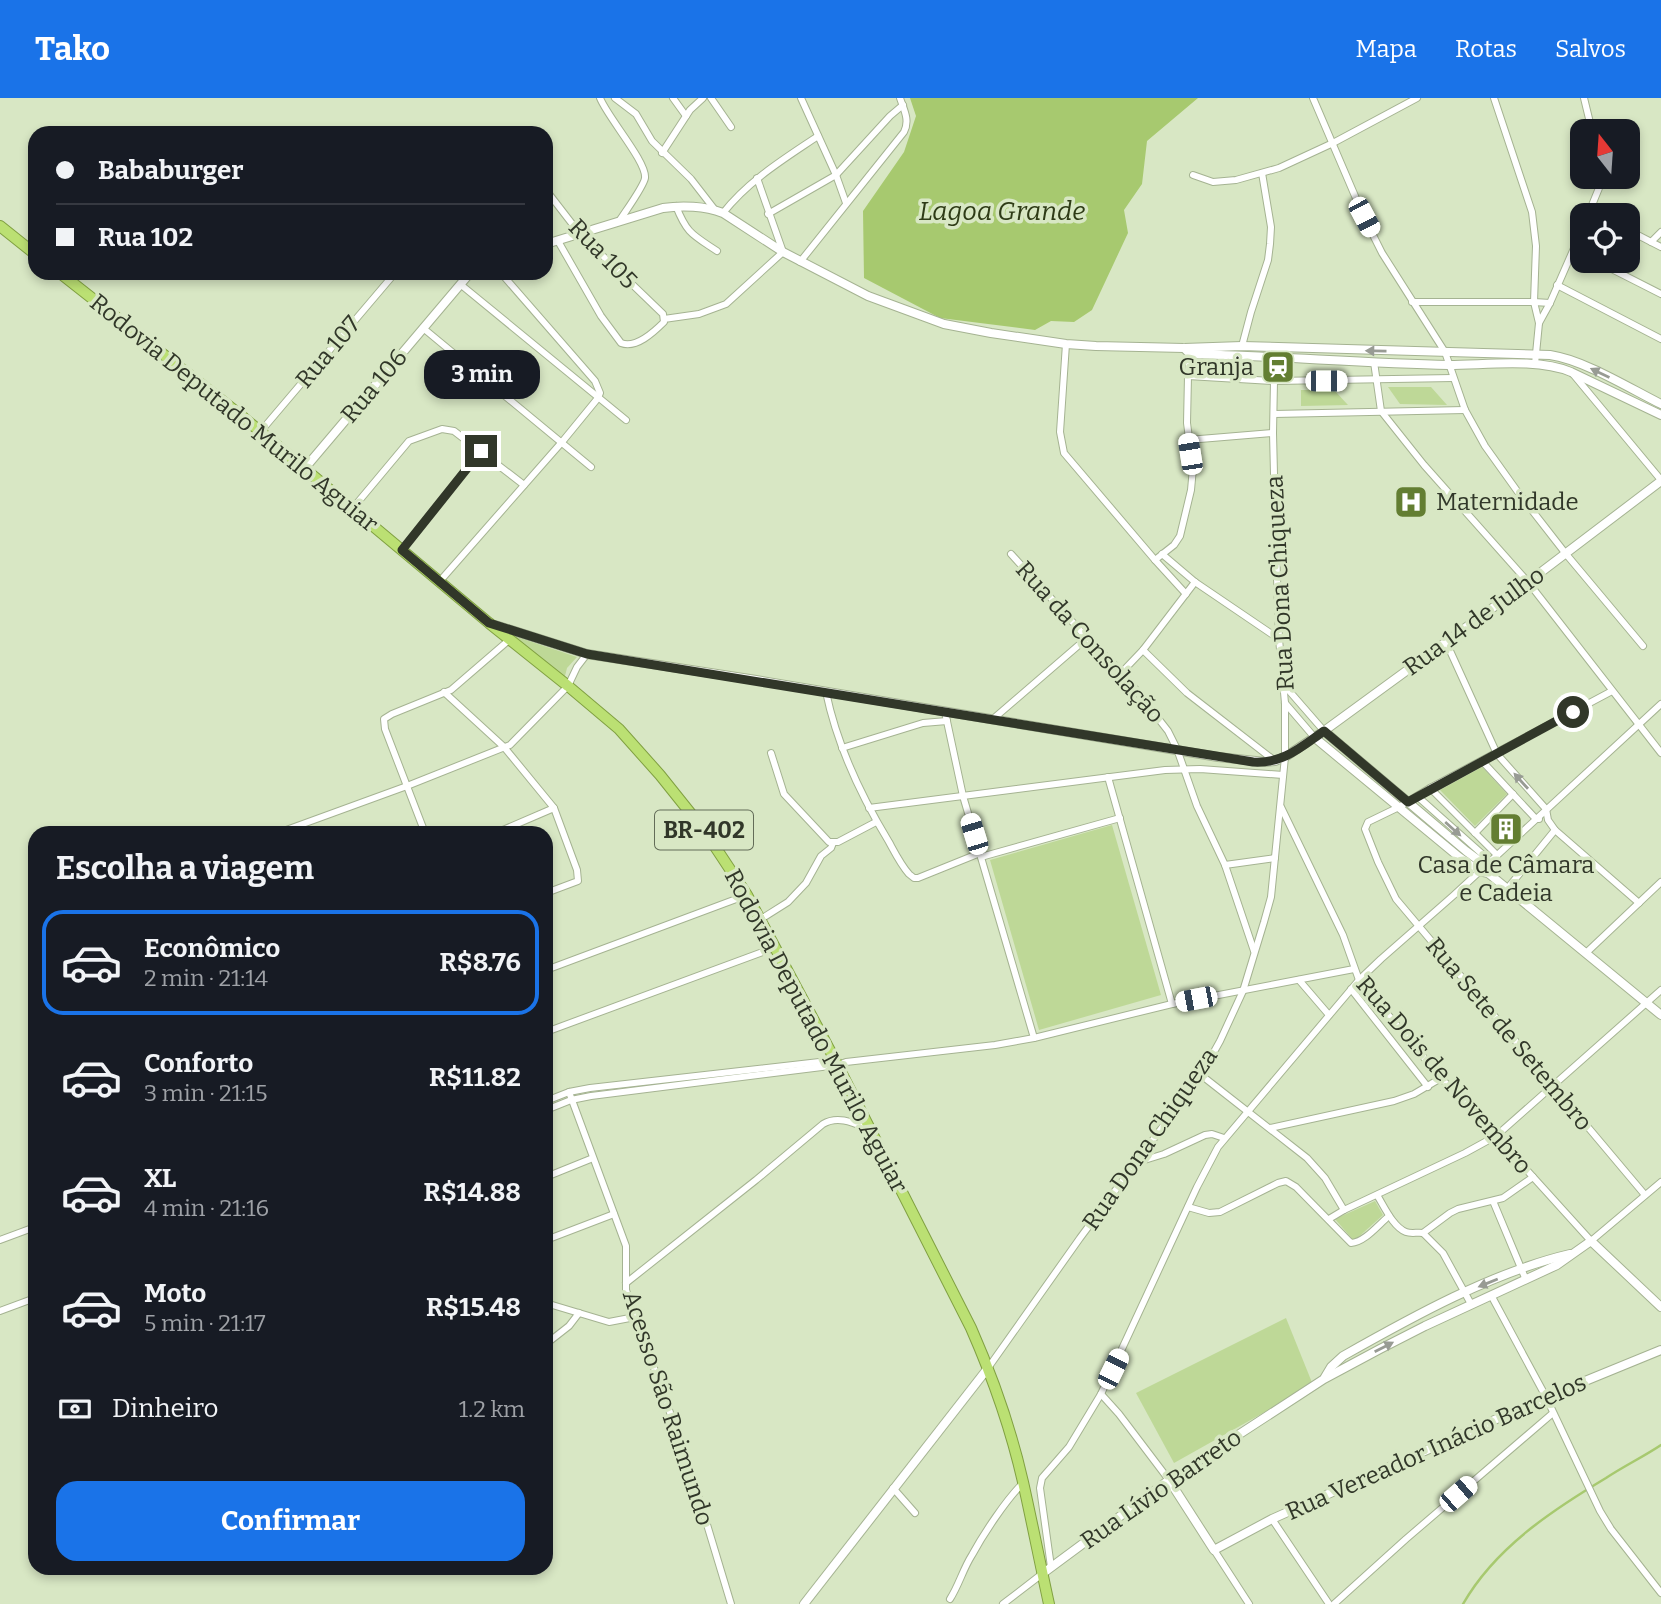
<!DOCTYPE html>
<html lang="pt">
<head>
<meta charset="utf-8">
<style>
	:root { --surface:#171b24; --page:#242831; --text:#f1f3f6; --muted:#9ea1a6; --line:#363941; --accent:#1a73e8 }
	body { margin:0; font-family:Bitter,serif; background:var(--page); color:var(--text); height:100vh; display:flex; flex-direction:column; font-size:26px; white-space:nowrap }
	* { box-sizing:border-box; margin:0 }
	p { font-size:23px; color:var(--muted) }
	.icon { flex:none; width:38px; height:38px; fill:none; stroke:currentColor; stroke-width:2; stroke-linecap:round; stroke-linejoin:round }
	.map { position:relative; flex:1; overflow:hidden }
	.sheet { position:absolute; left:28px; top:728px; width:525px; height:749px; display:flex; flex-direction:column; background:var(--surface); border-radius:21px; box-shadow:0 4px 10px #0003 }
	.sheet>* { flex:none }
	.top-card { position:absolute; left:28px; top:28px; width:525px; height:154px; border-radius:21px; box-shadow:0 4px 10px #0003; display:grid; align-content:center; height:154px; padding:0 28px; background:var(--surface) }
	.needle { width:46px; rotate:343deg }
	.fabs { position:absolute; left:1570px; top:21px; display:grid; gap:14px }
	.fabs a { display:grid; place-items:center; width:70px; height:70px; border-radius:14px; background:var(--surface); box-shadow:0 4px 10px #0003; font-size:35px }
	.end { position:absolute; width:32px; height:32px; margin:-16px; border:9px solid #313729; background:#fff; box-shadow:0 0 0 4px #fff }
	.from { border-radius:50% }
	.bubble { position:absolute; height:49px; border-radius:21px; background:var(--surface); box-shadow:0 4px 10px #0003; font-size:23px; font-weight:700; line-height:49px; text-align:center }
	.car { position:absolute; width:21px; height:42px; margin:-21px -10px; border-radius:9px; box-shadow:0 0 5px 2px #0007; background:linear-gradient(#fff 24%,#345 0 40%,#fff 0 76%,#345 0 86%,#fff 0) }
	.top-card b { display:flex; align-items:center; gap:24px; height:66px; font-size:26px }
	.top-card b+b { border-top:2px solid var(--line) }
	.top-card i { width:18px; height:18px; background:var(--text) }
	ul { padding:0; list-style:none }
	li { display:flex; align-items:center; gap:21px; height:105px; margin:0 14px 10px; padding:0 14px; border:4px solid transparent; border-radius:21px }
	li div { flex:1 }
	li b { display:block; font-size:26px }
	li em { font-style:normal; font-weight:700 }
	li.on { border-color:var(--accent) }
	li>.icon { width:63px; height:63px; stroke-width:1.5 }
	h2 { padding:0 28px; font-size:32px; line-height:84px }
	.pay { display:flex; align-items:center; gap:18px; height:77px; padding:0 28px; font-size:26px }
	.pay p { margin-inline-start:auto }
	.cta { display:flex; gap:14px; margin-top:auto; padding:14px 28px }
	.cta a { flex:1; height:80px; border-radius:21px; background:var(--accent); color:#fff; font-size:28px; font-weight:700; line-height:80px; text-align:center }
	header { display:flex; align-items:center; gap:42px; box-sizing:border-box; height:98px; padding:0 35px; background:var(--accent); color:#fff }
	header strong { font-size:33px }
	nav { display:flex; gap:38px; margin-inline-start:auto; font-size:24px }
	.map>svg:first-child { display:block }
	.green { fill:#bed897 }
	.water { fill:#a7c96f }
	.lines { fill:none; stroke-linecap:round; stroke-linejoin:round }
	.stream { stroke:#a7c96f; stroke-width:2.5 }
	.minor-casing { stroke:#a5b392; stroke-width:8 }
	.tertiary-casing { stroke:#a5b392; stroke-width:10 }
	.trunk-casing { stroke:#80a042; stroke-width:12 }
	.minor { stroke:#fff; stroke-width:6 }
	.tertiary { stroke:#fff; stroke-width:8 }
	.trunk { stroke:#bbe073; stroke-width:10 }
	.oneway { fill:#989b94 }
	.route { stroke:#313729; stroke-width:9 }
	.labels { text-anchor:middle; stroke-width:7; stroke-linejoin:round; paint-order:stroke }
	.shield { fill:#d8e7c4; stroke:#636c58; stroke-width:2 }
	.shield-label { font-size:23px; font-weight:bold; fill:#313729 }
	.street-label { font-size:24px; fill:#313729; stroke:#d8e7c4 }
	.poi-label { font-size:24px; fill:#313729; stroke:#d8e7c4; text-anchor:end }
	.water-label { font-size:26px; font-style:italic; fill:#2e3b16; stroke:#d8e7c4 }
</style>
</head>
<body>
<header>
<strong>Tako</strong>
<nav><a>Mapa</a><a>Rotas</a><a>Salvos</a></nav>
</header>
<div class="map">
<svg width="1661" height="1506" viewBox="0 0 1661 1506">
	<rect width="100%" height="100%" fill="#d8e7c4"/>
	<g class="green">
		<polygon points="1388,289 1431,289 1447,307 1400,306"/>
		<polygon points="1301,292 1334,292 1348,307 1301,308"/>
		<polygon points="517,539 577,559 567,570 564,582 516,540"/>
		<polygon points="1482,669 1507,696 1475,728 1440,692"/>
		<polygon points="1112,727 1161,897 1039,932 990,762"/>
		<polygon points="1375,1103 1383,1117 1354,1143 1335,1121"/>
		<polygon points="1286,1220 1313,1287 1174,1365 1136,1295"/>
	</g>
	<polygon class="water" points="910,0 1198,0 1147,43 1142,86 1124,112 1128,135 1092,212 1074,224 1051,223 1035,232 940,220 864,180 863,113 904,54 916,18"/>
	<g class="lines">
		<path class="stream" d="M1463,1506C1495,1450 1551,1413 1606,1380C1624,1368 1643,1359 1661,1347"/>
		<defs>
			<g id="minor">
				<path d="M600,0C608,20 647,64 645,80C644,88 625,114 620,122"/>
				<polyline points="615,0 636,16 652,43 691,81 715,112"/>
				<polyline points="673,0 686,18"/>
				<polyline points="711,0 731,29"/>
				<polyline points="801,0 836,77 846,105"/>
				<polyline points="1313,0 1364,119 1382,155 1445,254 1465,312 1485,348 1520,397 1566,456 1643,548"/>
				<polyline points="1494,0 1532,114 1536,148 1534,204 1539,225"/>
				<polyline points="1584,0 1592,33"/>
				<polyline points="662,55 690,12 703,0"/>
				<polyline points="1193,77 1213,84 1236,82 1279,70 1333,45 1417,0"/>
				<path d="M546,92L580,136L663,216L664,224C654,234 636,251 621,245L601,218L558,143"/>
				<path d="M676,108C687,136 693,137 717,153"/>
				<polyline points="1590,112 1600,117"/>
				<path d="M723,115C749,82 784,61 818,38"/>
				<polyline points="768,116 836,77 890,18 903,7"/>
				<polyline points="1588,117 1599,90 1599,79"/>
				<polyline points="1628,132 1661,149"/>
				<polyline points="1651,144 1661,134"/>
				<polyline points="1596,163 1661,196"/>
				<path d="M800,164L904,34C910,22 904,12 900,0"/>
				<polyline points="460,186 626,322"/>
				<polyline points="1557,187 1661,241"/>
				<polyline points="1412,204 1534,204 1550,205"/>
				<polyline points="664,221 699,216 726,206 783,154 757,80"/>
				<polyline points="423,230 591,369"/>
				<polyline points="1066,246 1060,334 1064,355 1155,462 1186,496"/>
				<polyline points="1242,248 1251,214 1268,162 1270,146 1271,129 1262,75"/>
				<polyline points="1374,264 1381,313 1424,367 1528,484 1661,655"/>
				<polyline points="1535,266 1539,225 1550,205 1582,132"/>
				<polyline points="1573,276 1661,382"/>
				<polyline points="1188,278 1274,283 1453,280"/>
				<polyline points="1274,316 1465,312"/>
				<polyline points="261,333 395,175"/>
				<polyline points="1188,342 1273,335"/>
				<polyline points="353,410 409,343 442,331 454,333 524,387"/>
				<polyline points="402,452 481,353"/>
				<polyline points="1011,456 1087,540 1122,574 1168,633 1177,651 1197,708 1225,767 1254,853"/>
				<polyline points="1162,456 1195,484 1279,541"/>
				<polyline points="1155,462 1174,447 1180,438 1191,392 1193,370 1187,325 1188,278 1190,256"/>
				<polyline points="440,483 562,344 598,300 600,295 595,283 501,175"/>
				<polyline points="1446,544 1497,656 1546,711 1548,722 1555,732 1639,805"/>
				<polyline points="1143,552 1187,595 1275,663"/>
				<polyline points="1122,574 1143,552 1195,484"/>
				<polyline points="1284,587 1324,633"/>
				<polyline points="1612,593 1430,690 1399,709 1368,724 1365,731 1378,764 1396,801 1645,1097"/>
				<polyline points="444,594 504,649 554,710 577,772 578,783 546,795"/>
				<path d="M826,594C837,647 861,698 889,744C895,755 901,767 909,776L914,780H918L980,755"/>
				<polyline points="1285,605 1315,640"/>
				<polyline points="945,614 963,698 1034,940"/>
				<polyline points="993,621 1087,540"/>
				<polyline points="842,650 923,625 947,623"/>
				<polyline points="771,655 784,696 829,744 838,744 876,724"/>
				<polyline points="1482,663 1536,721 1539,721"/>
				<polyline points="1108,679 1172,906"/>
				<polyline points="1430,690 1497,757"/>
				<polyline points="1417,698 1490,763"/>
				<polyline points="1281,709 1343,837 1359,882 1441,980 1496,1038 1591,1143 1661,1084"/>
				<polyline points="869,710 1165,672 1200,671 1283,677"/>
				<polyline points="278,735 407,688 510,647 568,588 577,569 587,556"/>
				<polyline points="425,735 385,631 384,621 392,616 451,592 509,542"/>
				<polyline points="496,735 554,710"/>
				<polyline points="1475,735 1513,696"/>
				<polyline points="981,759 1120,720"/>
				<polyline points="1225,767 1275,760"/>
				<polyline points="1507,791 1555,732"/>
				<polyline points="761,821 788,804 806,785 821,758 831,750 833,745"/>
				<polyline points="1586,855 1661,784"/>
				<polyline points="546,872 747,797"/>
				<polyline points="1299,882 1329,917"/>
				<polyline points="1351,891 1428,989"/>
				<polyline points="546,934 776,849"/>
				<polyline points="1201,977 1307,1060 1325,1080 1344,1112"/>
				<polyline points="569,994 626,1148 626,1192 635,1219 663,1294 699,1400 731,1506"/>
				<polyline points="546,1003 569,994 590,990 837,962"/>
				<polyline points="546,1012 571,1002 591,998 838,967 846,964 995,947 1034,940 1172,906 1354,871"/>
				<polyline points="1270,1030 1394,1003 1414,996 1441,980"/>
				<polyline points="1138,1064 1164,1056 1205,1037 1212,1036 1224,1040"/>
				<polyline points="546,1079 593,1060"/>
				<path d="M1377,1097C1384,1108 1393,1129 1406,1134C1411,1136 1418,1134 1423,1135L1443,1155L1471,1206"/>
				<polyline points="1493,1103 1526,1182"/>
				<path d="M1188,1109L1209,1115L1220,1114L1278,1085L1286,1083L1296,1089L1351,1145C1365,1144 1378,1127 1389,1118"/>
				<polyline points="1329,1121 1344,1112 1465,1055 1496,1038 1661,892"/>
				<polyline points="1423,1135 1450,1115 1458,1111 1503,1100 1533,1079"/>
				<polyline points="0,1142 35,1129"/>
				<polyline points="546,1142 614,1116"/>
				<path d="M626,1185L756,1082L823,1026C838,1017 854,1025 869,1031"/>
				<polyline points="1491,1197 1546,1299 1600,1413 1611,1431 1661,1495"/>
				<polyline points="546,1206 549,1206 609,1224 635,1219"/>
				<polyline points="0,1213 35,1200"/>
				<polyline points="546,1246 569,1228 579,1215"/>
				<polyline points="988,1270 1080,1140 1201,977 1220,943 1243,893 1264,824 1271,799 1285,659 1285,605 1279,541 1275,417 1273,335 1274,283"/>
				<polyline points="1101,1296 1119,1316 1169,1382"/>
				<polyline points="893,1390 915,1415"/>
				<polyline points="1272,1421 1329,1506"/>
				<polyline points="1214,1452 1249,1506"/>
				<polyline points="1051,1469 1040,1390 1042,1380 1069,1349 1101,1296 1197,1089 1218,1049 1359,882 1381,861 1454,797 1661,606"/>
				<path d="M950,1501C959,1487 963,1471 972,1457C984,1435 1006,1402 1023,1385"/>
				<polyline points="1003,1506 1042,1476"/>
				<polyline points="1334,1506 1406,1441 1553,1315"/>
			</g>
			<g id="tertiary">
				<path d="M546,146L663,110C682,107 705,108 723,115L783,154L868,198L944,226L991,235L1066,246L1096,248L1184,250L1242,248L1550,257C1584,262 1629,290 1661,306"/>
				<path d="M1184,250L1190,256C1276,258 1362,265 1449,267C1486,267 1537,260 1571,274L1661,317"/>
				<polyline points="305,370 470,175"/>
				<polyline points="495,527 587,556 756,582 1218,659 1265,664 1275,663 1285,659 1324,633 1528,484 1661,383"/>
				<polyline points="1324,633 1466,753 1485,767 1488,775"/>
				<polyline points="1315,640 1459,759 1479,773 1488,775 1661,917"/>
				<path d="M1325,1279L1331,1269L1343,1258C1412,1219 1493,1174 1570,1156"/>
				<polyline points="1169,1382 1214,1452 1272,1421 1546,1299 1661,1252"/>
				<polyline points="1042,1476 1169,1382 1324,1281 1380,1251 1425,1228 1557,1167 1591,1143 1661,1209"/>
				<polyline points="804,1506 988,1270"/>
			</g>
			<g id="trunk">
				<polyline points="0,128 35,156"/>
				<path d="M60,175L244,320L489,525L568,588L619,631L660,677L704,732L747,797L835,962L971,1230C993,1280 1011,1331 1023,1384C1032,1424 1040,1465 1049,1506"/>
			</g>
		</defs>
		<use href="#minor" class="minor-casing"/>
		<use href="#tertiary" class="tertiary-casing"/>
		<use href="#trunk" class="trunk-casing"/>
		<use href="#minor" class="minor"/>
		<use href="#tertiary" class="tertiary"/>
		<use href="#trunk" class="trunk"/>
	</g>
	<defs><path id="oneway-solid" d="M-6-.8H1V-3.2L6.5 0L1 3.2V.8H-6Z" transform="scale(1.75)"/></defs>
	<g class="oneway">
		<use href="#oneway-solid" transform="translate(1376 253) rotate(-179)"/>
		<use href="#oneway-solid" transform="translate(1600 275) rotate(-154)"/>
		<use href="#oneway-solid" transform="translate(1521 683) rotate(-132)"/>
		<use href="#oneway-solid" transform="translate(1453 731) rotate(42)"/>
		<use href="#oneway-solid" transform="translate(1488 1185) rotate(158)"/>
		<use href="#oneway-solid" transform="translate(1384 1249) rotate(-27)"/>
	</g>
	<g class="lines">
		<path class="route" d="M481,353L402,452L489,525L587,556L1253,664C1283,666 1301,649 1324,633L1408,704L1573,614"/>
	</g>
	<defs>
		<symbol id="station-square" viewBox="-11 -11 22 22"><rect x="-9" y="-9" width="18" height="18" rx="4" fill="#637e32" stroke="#d8e7c4"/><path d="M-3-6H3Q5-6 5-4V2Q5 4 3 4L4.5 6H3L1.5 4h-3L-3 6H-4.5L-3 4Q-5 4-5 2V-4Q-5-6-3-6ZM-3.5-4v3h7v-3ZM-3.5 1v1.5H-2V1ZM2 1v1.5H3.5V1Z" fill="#fff"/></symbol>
		<symbol id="hospital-square" viewBox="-11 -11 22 22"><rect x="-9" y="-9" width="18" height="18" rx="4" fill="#637e32" stroke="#d8e7c4"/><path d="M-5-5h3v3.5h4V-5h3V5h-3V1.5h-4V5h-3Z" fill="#fff"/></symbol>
		<symbol id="building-square" viewBox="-11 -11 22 22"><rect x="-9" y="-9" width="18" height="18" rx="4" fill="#637e32" stroke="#d8e7c4"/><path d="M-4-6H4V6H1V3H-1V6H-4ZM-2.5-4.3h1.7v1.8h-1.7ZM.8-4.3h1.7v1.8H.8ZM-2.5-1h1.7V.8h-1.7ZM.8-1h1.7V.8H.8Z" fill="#fff"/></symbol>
	</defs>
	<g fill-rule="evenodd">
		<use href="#station-square" x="1259" y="250" width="38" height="38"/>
		<use href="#hospital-square" x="1392" y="385" width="38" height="38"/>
		<use href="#building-square" x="1487" y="712" width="38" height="38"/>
	</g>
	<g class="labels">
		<rect class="shield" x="655" y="712.5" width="98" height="39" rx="5"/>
		<g class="shield-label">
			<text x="704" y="740">BR-402</text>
		</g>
		<g class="street-label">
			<text transform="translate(603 156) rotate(46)" y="8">Rua 105</text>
			<text transform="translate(328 254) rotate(-50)" y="8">Rua 107</text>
			<text transform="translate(374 288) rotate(-50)" y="8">Rua 106</text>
			<text transform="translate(234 315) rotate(39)" y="8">Rodovia Deputado Murilo Aguiar</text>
			<text transform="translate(1280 485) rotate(-93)" y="8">Rua Dona Chiqueza</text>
			<text transform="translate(1474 523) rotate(-36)" y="8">Rua 14 de Julho</text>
			<text transform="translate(1090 544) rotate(48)" y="8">Rua da Consolação</text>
			<text transform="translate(816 933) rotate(62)" y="8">Rodovia Deputado Murilo Aguiar</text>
			<text transform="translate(1509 936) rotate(50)" y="8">Rua Sete de Setembro</text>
			<text transform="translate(1444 977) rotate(49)" y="8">Rua Dois de Novembro</text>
			<text transform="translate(1150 1041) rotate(-55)" y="8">Rua Dona Chiqueza</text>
			<text transform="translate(668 1310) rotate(72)" y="8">Acesso São Raimundo</text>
			<text transform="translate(1436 1349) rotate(-24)" y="8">Rua Vereador Inácio Barcelos</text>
			<text transform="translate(1161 1391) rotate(-35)" y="8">Rua Lívio Barreto</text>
		</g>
		<g class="poi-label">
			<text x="1254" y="277">Granja</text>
			<text x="1436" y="412" text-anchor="start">Maternidade</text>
			<text x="1506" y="775" text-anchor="middle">Casa de Câmara<tspan x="1506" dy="28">e Cadeia</tspan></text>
		</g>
		<g class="water-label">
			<text x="1002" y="122">Lagoa Grande</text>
		</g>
	</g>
</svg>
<div class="fabs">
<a><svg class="needle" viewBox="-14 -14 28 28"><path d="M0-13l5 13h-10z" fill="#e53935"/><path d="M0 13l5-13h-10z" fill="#9ea1a6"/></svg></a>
<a><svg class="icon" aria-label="locate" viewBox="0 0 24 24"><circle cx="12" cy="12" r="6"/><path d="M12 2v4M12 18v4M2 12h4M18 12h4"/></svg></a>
</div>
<i class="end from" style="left:1573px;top:614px"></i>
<i class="end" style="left:481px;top:353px"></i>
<div class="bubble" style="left:424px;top:252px;width:116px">3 min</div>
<i class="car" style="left:1364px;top:119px;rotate:152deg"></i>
<i class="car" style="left:1326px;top:283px;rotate:90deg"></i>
<i class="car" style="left:1190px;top:356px;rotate:351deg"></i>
<i class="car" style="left:974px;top:736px;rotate:343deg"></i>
<i class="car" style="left:1196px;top:901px;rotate:259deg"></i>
<i class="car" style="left:1113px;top:1271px;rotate:26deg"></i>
<i class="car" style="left:1458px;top:1396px;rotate:49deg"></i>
<div class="top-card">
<b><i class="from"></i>Bababurger</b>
<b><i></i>Rua 102</b>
</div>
<section class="sheet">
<h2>Escolha a viagem</h2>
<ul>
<li class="on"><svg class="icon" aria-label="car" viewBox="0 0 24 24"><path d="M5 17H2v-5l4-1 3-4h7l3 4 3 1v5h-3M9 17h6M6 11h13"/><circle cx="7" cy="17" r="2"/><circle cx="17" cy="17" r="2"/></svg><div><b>Econômico</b><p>2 min · 21:14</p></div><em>R$8.76</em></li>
<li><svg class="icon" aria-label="car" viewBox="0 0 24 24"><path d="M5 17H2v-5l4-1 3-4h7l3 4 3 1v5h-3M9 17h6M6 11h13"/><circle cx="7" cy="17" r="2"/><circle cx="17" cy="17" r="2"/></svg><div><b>Conforto</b><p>3 min · 21:15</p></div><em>R$11.82</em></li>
<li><svg class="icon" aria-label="car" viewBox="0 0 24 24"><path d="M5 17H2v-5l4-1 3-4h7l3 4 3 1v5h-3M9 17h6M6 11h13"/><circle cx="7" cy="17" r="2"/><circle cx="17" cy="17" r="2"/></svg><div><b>XL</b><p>4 min · 21:16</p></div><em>R$14.88</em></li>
<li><svg class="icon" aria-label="car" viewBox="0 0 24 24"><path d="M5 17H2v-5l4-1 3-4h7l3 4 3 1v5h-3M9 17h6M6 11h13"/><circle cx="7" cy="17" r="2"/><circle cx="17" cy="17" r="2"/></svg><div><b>Moto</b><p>5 min · 21:17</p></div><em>R$15.48</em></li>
</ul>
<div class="pay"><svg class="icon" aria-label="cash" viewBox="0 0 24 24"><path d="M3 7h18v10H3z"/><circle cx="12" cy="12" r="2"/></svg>Dinheiro<p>1.2 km</p></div>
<div class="cta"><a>Confirmar</a></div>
</section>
</div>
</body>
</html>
